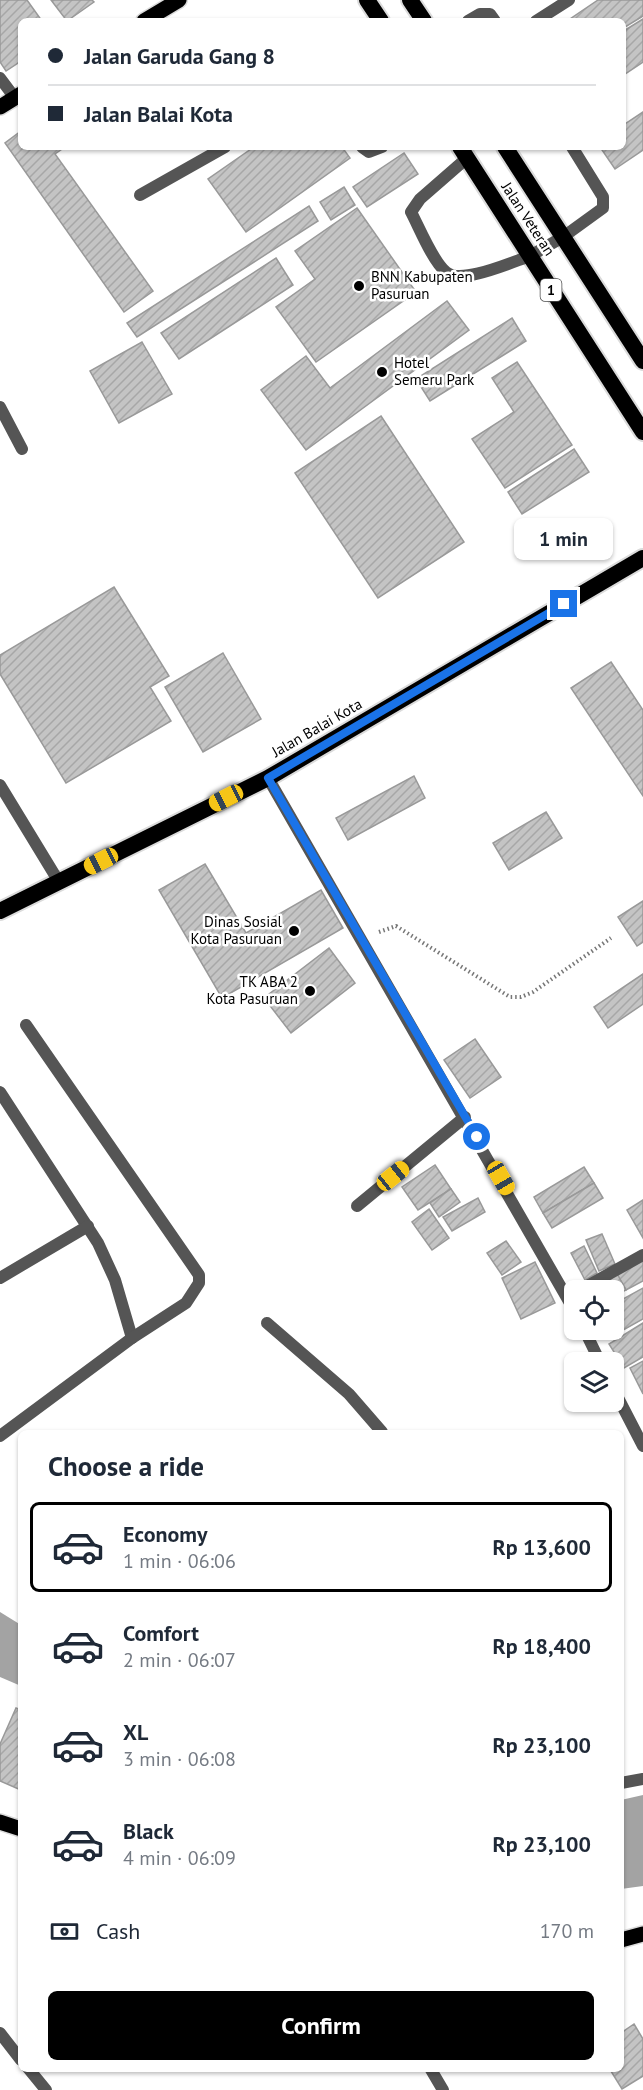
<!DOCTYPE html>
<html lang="en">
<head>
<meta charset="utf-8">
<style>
	:root { --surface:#fff; --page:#f2f2f3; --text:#1f2937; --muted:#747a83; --line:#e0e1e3; --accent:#000 }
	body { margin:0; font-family:"PT Sans",sans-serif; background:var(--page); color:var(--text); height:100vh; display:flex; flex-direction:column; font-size:22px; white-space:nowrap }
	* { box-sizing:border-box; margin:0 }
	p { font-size:20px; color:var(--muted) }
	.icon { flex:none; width:33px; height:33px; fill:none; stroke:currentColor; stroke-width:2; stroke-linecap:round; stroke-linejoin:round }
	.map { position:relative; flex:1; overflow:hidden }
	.side { position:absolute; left:18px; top:1430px; width:606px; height:642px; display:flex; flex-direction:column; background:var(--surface); border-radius:9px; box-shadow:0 2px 4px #0004 }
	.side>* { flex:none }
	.hud { position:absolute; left:18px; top:18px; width:608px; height:132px; border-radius:9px; box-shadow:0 2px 4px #0004; display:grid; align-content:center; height:132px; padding:0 30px; background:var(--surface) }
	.buttons { position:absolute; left:564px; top:1280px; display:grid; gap:12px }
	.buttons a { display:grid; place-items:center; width:60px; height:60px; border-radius:9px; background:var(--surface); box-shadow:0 2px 4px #0004; font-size:30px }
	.end { position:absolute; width:27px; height:27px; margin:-14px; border:8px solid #1a73e8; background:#fff; box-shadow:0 0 0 3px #fff }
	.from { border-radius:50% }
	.bubble { position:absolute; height:42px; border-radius:9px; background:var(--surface); box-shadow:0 2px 4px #0004; font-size:20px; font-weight:600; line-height:42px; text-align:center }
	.car { position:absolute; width:18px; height:36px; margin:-18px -9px; border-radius:8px; box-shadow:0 0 4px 2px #0007; background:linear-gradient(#f5c518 24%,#345 0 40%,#f5c518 0 76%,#345 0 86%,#f5c518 0) }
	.hud b { display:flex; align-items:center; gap:21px; height:57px; font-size:22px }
	.hud b+b { border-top:2px solid var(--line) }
	.hud i { width:15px; height:15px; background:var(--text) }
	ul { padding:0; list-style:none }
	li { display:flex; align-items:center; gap:18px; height:90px; margin:0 12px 9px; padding:0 18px; border:3px solid transparent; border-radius:9px }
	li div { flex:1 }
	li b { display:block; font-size:22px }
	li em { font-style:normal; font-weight:600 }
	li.current { border-color:var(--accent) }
	li>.icon { width:54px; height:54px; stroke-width:1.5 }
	h2 { padding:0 30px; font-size:27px; line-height:72px }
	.pay { display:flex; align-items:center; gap:15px; height:66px; padding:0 30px; font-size:22px }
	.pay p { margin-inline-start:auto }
	.primary-button { display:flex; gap:12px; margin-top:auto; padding:12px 30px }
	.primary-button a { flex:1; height:69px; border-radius:9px; background:var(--accent); color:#fff; font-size:24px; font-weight:600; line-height:69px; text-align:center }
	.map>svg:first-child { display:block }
	.water { fill:#a3a3a3 }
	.building { fill:url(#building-hatch); stroke:#999; stroke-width:1.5 }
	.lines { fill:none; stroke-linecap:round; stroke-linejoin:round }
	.primary-casing { stroke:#dbdbdb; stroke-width:18 }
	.trunk-casing { stroke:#dbdbdb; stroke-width:20 }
	.path { stroke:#777; stroke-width:4; stroke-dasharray:1.5 3; stroke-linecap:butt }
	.service { stroke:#555; stroke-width:12 }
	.minor { stroke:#555; stroke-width:12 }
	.tertiary { stroke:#555; stroke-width:12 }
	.primary { stroke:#000; stroke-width:15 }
	.trunk { stroke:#000; stroke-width:16 }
	.route { stroke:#1a73e8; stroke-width:8 }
	.poi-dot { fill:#000; stroke:#fff; stroke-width:2 }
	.labels { text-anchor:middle; stroke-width:5; stroke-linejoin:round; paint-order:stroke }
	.shield { fill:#fff; stroke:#4c4c4c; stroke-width:1.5 }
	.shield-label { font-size:14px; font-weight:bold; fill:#000 }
	.street-label { font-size:15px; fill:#000; stroke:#fff }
	.poi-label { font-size:15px; fill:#000; stroke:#fff; text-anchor:start }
</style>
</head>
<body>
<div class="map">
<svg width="643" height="2090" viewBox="0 0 643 2090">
	<defs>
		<pattern id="building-hatch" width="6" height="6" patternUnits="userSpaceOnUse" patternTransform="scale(1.5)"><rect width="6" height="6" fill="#c4c4c4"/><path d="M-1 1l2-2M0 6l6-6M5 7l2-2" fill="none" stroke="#a7a7a7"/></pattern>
	</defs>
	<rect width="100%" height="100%" fill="#fff"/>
	<g class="water">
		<polygon points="0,1612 21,1625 21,1686 0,1677"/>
		<polygon points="643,1795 643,1886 621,1889 621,1800"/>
	</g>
	<g class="building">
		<polygon points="0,0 27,0 42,21 21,21 21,61 6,71 0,62"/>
		<polygon points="51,0 92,0 94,2 67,21"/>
		<polygon points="598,0 643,0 643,16 622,29 622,21 567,21"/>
		<polygon points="643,19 643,62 622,76 622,32"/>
		<polygon points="643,112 643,150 615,169 600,147 622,147 622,126"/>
		<polygon points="21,131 21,147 65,147 55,154 153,291 124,312 5,143"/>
		<polygon points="254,147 342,147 350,158 246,232 208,179"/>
		<polygon points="404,153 418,174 367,207 353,187"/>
		<polygon points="344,187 355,205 331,220 320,202"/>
		<polygon points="309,206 318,221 137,337 127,323"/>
		<polygon points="357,208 416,292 316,362 276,307 315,279 295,251"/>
		<polygon points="276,258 293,285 179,359 161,333"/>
		<polygon points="447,301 469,330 306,450 261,390 306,356 330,388"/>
		<polygon points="512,318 526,341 430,401 416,379"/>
		<polygon points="142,342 172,394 119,423 90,371"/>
		<polygon points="517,362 572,445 505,488 472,439 514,412 492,378"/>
		<polygon points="381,416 464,542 378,598 295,473"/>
		<polygon points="574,449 589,472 522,514 508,492"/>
		<polygon points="114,587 169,676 150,687 171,721 66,783 0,674 0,655"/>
		<polygon points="223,653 261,719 203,752 165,687"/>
		<polygon points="611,662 643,710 643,796 571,688"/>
		<polygon points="414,776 425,798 348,840 336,818"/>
		<polygon points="546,812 562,838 509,870 493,843"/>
		<polygon points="205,864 246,933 321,890 343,928 222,998 159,890"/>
		<polygon points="643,901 643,942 637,946 618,917"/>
		<polygon points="329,948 355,983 291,1033 264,998"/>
		<polygon points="643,974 643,1004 608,1028 594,1007"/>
		<polygon points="475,1039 501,1077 470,1098 444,1060"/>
		<polygon points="435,1165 451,1189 418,1210 402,1187"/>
		<polygon points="584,1167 594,1183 543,1213 534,1197"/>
		<polygon points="594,1183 603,1198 552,1228 543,1213"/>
		<polygon points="451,1189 460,1202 439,1217 430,1203"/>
		<polygon points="478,1198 485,1212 452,1231 443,1217"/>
		<polygon points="643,1200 643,1238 627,1210"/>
		<polygon points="429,1209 449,1238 432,1250 412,1222"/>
		<polygon points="602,1234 615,1264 599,1271 586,1240"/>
		<polygon points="506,1241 521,1262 502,1275 487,1253"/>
		<polygon points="584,1246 597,1273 585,1280 571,1253"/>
		<polygon points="643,1259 643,1281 626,1290 616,1273"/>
		<polygon points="535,1262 555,1303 521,1319 502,1278"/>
		<polygon points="615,1270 626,1290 614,1296 614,1290 608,1290 601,1277"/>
		<polygon points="643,1288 643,1319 609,1338 604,1329 614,1329 614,1304"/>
		<polygon points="643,1323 643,1357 624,1368 609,1344"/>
		<polygon points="643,1361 643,1394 630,1368"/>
		<polygon points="16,1708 21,1710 21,1790 0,1781 0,1744"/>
		<polygon points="634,2024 643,2039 643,2076 622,2089 609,2068 621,2068 621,2033"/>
	</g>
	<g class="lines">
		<defs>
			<g id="primary">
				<polyline points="144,21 179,0"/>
				<polyline points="0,107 21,94"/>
				<polyline points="0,1822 21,1829"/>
				<polyline points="621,1940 643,1934"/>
			</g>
			<g id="trunk">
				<polyline points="367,0 381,21"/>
				<polyline points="410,0 424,21"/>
				<polyline points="460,147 643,432"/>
				<polyline points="505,147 643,361"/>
				<polyline points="0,911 268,778 643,558"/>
			</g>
		</defs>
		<use href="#primary" class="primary-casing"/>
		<use href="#trunk" class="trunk-casing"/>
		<polyline class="path" points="379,932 396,926 510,997 521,997 533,992 611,938"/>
		<g class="service">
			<polyline points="362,147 369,152 382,147"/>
			<path d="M467,158L420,199L411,212C419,227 433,262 446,272C461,285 512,262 530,256"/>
			<polyline points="140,195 225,147"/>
			<polyline points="0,785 59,882"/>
			<polyline points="0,1092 98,1243 115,1280 132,1338"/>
			<polyline points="0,1278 88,1226"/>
			<polyline points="580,1290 643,1255"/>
			<polyline points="0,1436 132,1338 186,1303 199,1283 199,1275 26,1025"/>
		</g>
		<g class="minor">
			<polyline points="468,21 480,14 490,14 495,21"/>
			<polyline points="536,21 569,0"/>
			<polyline points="0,78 15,98"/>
			<polyline points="530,256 563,237 603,208 603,197 572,147"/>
			<polyline points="0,407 22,449"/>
			<polyline points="268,778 574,1310"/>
			<polyline points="357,1206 465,1117"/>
			<polyline points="267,1323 349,1394 382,1432"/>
			<polyline points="584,1329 600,1362"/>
			<polyline points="614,1390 643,1446"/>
			<polyline points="621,1783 643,1779"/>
			<polyline points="0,2033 21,2060"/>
			<polyline points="28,2068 46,2090"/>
		</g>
		<polyline class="tertiary" points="430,2068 443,2090"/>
		<use href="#primary" class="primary"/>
		<use href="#trunk" class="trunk"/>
	</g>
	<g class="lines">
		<polyline class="route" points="477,1137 268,778 564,604"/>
	</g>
	<g class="poi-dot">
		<circle cx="359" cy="286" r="6"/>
		<circle cx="382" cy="372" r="6"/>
		<circle cx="294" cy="931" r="6"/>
		<circle cx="310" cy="991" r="6"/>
	</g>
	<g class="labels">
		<rect class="shield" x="540.5" y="279" width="21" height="22" rx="4.5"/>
		<g class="shield-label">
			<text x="551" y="295">1</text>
		</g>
		<g class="street-label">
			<text transform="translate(528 219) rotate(57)" y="5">Jalan Veteran</text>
			<text transform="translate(317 728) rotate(-30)" y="5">Jalan Balai Kota</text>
		</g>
		<g class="poi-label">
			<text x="371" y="282">BNN Kabupaten<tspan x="371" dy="17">Pasuruan</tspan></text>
			<text x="394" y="368">Hotel<tspan x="394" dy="17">Semeru Park</tspan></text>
			<text x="282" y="927" text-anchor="end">Dinas Sosial<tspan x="282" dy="17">Kota Pasuruan</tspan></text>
			<text x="298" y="987" text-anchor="end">TK ABA 2<tspan x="298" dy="17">Kota Pasuruan</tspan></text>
		</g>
	</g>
</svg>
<div class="buttons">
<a><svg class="icon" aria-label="locate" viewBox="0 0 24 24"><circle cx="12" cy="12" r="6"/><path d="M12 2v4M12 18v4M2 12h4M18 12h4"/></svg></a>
<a><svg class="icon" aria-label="layers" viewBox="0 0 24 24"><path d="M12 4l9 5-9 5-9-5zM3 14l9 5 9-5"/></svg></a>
</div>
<i class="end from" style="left:477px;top:1137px"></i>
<i class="end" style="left:564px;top:604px"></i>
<div class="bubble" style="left:514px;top:518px;width:99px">1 min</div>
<i class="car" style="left:226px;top:798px;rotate:243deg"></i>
<i class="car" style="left:101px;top:861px;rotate:243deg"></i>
<i class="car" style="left:393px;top:1176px;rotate:51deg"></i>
<i class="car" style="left:501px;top:1178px;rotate:150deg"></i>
<div class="hud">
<b><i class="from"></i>Jalan Garuda Gang 8</b>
<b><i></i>Jalan Balai Kota</b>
</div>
<section class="side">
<h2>Choose a ride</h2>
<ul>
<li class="current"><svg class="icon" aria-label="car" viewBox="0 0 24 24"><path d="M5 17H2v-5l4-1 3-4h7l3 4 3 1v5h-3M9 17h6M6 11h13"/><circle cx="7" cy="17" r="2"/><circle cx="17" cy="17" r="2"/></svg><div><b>Economy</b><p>1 min · 06:06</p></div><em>Rp 13,600</em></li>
<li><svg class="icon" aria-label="car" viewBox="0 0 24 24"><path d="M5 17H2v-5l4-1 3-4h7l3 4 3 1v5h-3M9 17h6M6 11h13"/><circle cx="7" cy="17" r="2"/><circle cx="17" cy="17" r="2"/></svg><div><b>Comfort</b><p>2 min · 06:07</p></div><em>Rp 18,400</em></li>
<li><svg class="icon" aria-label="car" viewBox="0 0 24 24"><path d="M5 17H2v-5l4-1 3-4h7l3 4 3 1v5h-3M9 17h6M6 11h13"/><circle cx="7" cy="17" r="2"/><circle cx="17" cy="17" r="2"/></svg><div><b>XL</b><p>3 min · 06:08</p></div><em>Rp 23,100</em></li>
<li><svg class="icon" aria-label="car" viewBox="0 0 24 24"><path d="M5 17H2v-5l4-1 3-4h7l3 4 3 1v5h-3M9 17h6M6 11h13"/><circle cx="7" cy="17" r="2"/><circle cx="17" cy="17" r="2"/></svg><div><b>Black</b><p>4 min · 06:09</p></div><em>Rp 23,100</em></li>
</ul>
<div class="pay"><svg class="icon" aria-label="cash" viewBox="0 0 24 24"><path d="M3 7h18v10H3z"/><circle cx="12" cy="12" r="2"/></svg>Cash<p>170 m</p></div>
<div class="primary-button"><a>Confirm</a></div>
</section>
</div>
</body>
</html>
